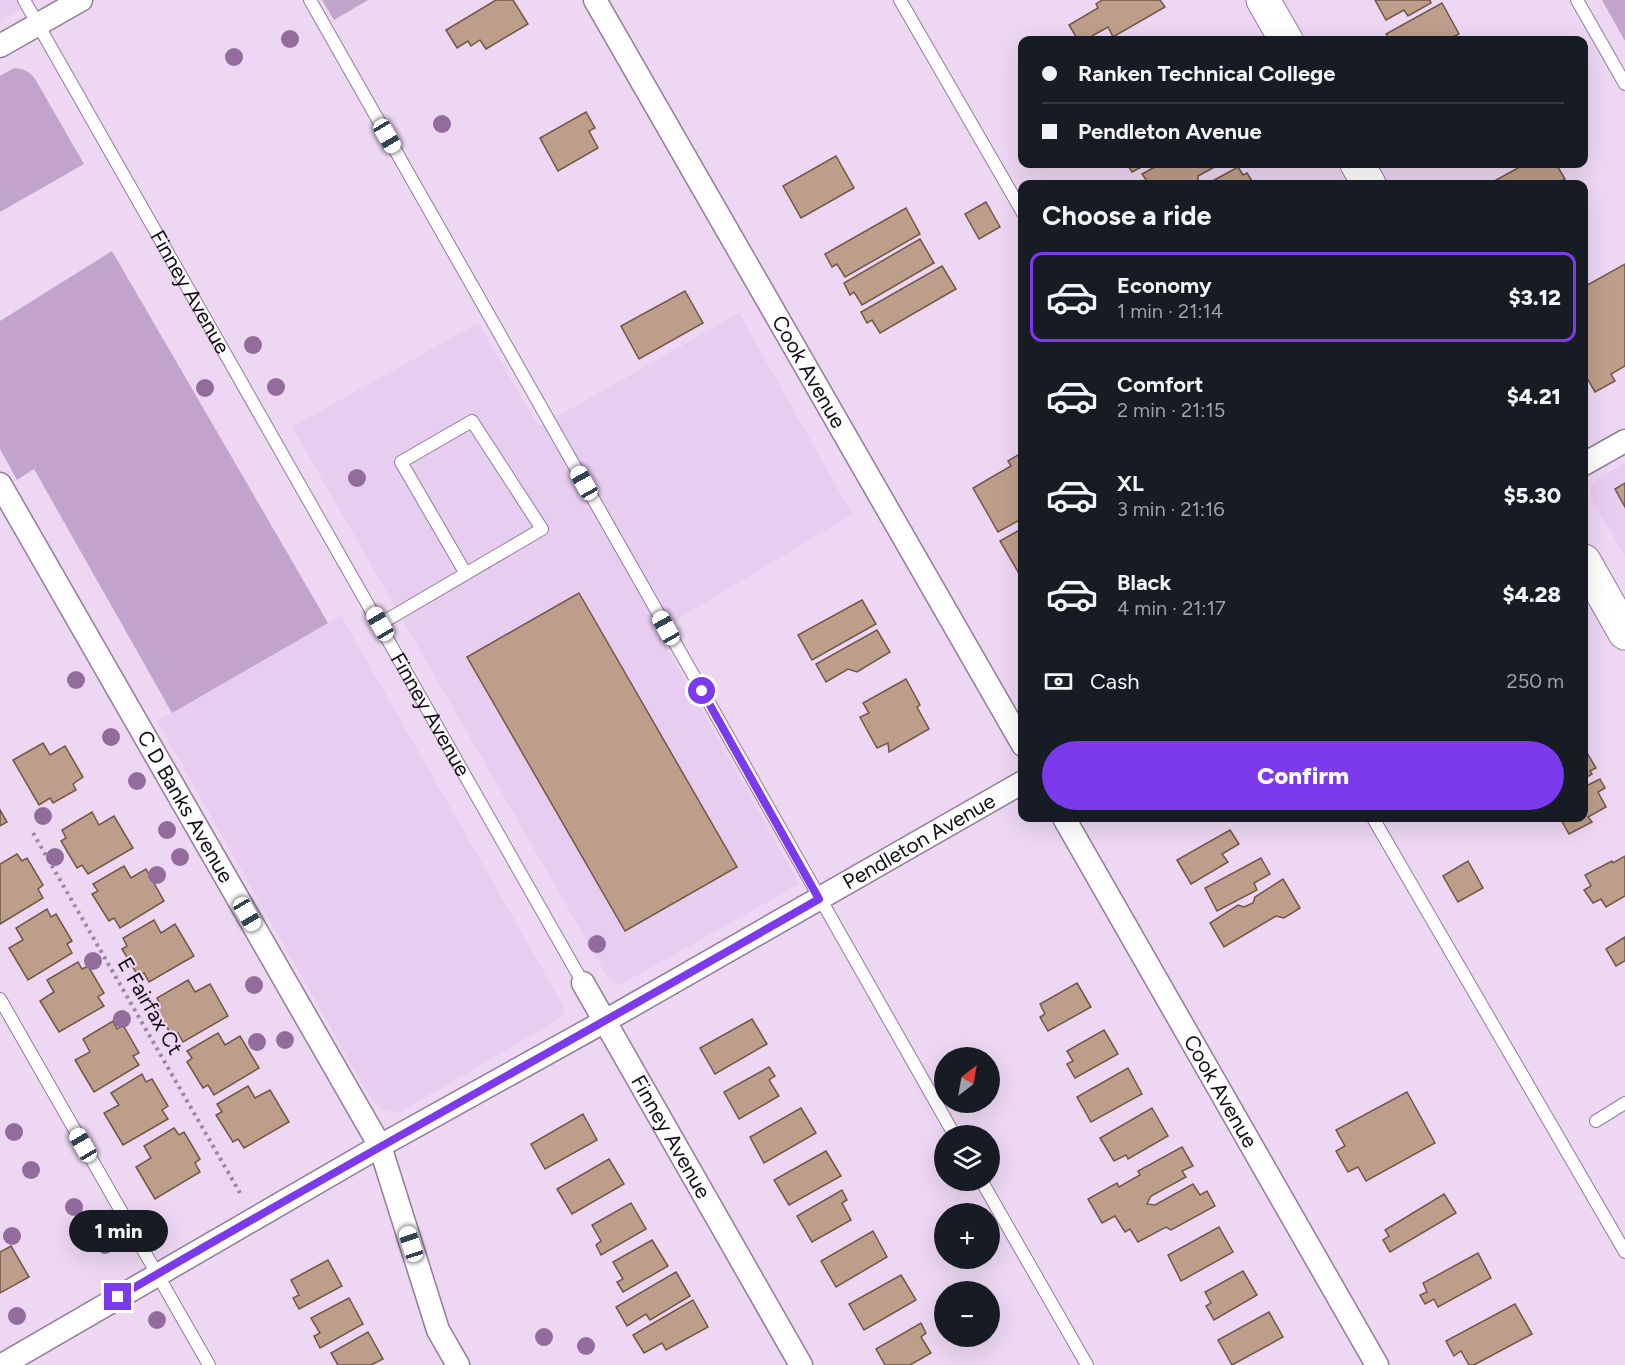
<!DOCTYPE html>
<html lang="en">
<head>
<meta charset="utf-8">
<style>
	:root { --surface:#171b24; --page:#20242c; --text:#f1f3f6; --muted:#9ea1a6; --line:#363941; --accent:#7c3aed }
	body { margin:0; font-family:Figtree,sans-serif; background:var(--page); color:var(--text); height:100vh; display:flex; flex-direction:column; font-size:22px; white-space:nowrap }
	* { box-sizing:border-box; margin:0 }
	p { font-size:20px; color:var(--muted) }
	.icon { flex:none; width:33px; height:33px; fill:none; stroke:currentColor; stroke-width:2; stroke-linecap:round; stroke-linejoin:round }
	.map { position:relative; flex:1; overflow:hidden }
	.details { position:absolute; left:1018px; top:180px; width:570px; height:642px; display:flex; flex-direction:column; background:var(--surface); border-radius:12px; box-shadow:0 6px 24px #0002 }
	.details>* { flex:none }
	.banner { position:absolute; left:1018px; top:36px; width:570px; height:132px; border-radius:12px; box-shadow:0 6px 24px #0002; display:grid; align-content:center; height:132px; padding:0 24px; background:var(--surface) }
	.needle { width:39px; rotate:31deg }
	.buttons { position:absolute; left:934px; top:1047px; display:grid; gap:12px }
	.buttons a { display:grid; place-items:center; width:66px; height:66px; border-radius:50%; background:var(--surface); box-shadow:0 6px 24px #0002; font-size:30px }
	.end { position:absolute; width:27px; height:27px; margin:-14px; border:8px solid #7c3aed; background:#fff; box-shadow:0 0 0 3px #fff }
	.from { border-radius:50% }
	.bubble { position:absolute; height:42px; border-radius:21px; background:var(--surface); box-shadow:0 6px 24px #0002; font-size:20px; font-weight:800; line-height:42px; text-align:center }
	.car { position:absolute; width:18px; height:36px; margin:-18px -9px; border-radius:8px; box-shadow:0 0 4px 2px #0007; background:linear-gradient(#fff 24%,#345 0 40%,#fff 0 76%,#345 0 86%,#fff 0) }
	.banner b { display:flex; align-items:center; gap:21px; height:57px; font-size:22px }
	.banner b+b { border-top:2px solid var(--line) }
	.banner i { width:15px; height:15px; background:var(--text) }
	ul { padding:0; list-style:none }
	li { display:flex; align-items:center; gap:18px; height:90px; margin:0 12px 9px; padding:0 12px; border:3px solid transparent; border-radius:12px }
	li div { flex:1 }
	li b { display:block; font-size:22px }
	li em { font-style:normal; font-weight:800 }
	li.current { border-color:var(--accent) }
	li>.icon { width:54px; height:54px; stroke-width:1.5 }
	h2 { padding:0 24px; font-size:27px; line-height:72px }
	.pay { display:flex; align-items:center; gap:15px; height:66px; padding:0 24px; font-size:22px }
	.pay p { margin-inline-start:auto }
	.primary-button { display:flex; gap:12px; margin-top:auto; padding:12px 24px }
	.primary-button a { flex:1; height:69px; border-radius:36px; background:var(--accent); color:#fff; font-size:24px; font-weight:800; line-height:69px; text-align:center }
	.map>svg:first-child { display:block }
	.built { fill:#e7cdf0 }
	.green { fill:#c2a4cb }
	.building { fill:#bd9e8b; stroke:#725645; stroke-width:1.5 }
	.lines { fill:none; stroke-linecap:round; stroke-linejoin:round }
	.service-casing { stroke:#917d97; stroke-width:14 }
	.minor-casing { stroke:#917d97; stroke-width:25 }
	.primary-casing { stroke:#917d97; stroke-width:35 }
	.path { stroke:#9b8a9f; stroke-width:4; stroke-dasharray:3 4.5; stroke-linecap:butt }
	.service { stroke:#fff; stroke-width:12 }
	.minor { stroke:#fff; stroke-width:22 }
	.primary { stroke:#fff; stroke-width:33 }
	.tree { fill:#926d9c }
	.route { stroke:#7c3aed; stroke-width:8 }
	.labels { text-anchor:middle; stroke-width:4.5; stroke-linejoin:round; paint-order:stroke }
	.street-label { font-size:21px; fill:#120b15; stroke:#edd7f3 }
</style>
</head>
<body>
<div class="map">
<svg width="1625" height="1365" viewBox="0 0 1625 1365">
	<rect width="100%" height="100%" fill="#edd7f3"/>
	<g class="built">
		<polygon points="0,0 36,0 0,21"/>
		<polygon points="739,313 852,514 658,631 799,884 620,985 615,984 607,976 292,427 478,323 539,427"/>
		<polygon points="1625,463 1625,556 1592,500 1590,492 1593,484 1600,477"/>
		<polygon points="341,616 564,1007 564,1013 554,1022 400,1112 383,1110 371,1099 157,721"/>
	</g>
	<g class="green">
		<polygon points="322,0 368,0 334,20"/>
		<polygon points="1602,0 1625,0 1625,41"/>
		<path d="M14,68C24,69 29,71 35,79L84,164L0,212V76Z"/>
		<polygon points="112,251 328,623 172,713 34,469 17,480 0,449 0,321"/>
	</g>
	<g class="building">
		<polygon points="496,0 513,0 528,24 486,49 480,40 471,46 468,41 457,48 446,30"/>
		<polygon points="1102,0 1160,0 1165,7 1113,37 1108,27 1085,40 1078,40 1069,25 1098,8 1096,4"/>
		<polygon points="1375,0 1430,0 1431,3 1408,16 1404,10 1386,20"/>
		<polygon points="1442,3 1459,34 1447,40 1390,40 1386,34"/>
		<polygon points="586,112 595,128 589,131 598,148 558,171 540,138"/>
		<polygon points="836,156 854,188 801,218 783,186"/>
		<polygon points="1127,164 1147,164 1132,172"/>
		<polygon points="1160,164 1220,164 1198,176 1198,181 1192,184 1149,184 1142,174"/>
		<polygon points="1525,164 1556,164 1565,179 1555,184 1489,184"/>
		<polygon points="1238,167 1243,175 1247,173 1254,184 1207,184"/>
		<polygon points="986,202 1000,227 979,239 965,214"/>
		<polygon points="906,208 920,234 845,277 837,264 832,267 825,254"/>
		<polygon points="920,239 934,263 862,305 854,292 850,295 844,283"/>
		<polygon points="1625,264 1625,366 1611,374 1615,381 1595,392 1584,373 1584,368 1587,366 1584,360 1584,287"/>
		<polygon points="942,266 956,289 880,333 872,320 867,323 861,312"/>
		<polygon points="685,291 703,323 639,359 621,326"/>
		<polygon points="1023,452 1023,518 998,532 973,488 1011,466 1008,461"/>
		<polygon points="1625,483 1625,507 1615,489"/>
		<polygon points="1023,528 1023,576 1021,577 1000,541"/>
		<polygon points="579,593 737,867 625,931 467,657"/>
		<polygon points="862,600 876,624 812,660 798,635"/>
		<polygon points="877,630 890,652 857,672 848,669 826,682 816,664"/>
		<polygon points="906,679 920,705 917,707 929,729 889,752 888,743 877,748 860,717 869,713 863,703"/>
		<polygon points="43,743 50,755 65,746 83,777 73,784 76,790 53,803 50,798 39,805 13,760"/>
		<polygon points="1584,748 1596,768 1590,771 1592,774 1584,779"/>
		<polygon points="1600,779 1605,788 1598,792 1606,807 1588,817 1592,822 1569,834 1560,818 1584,818 1584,787"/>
		<polygon points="0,810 7,822 0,826"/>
		<polygon points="92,812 99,825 114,816 133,848 88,874 82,865 77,868 61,841 66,838 62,830"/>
		<polygon points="1230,830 1239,844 1222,854 1228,862 1191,884 1177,860"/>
		<polygon points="17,854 22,861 27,858 43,885 38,889 43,898 0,924 0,864"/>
		<polygon points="1625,856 1625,896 1606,907 1601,899 1593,903 1584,890 1591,886 1585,875 1612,861 1613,863"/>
		<polygon points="1261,858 1270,874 1254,883 1257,890 1217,911 1205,888"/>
		<polygon points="1468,861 1483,888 1458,902 1443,876"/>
		<polygon points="124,866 131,878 146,869 164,901 120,928 114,918 109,921 92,894 98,891 93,884"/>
		<polygon points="1283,879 1300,908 1284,918 1276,916 1224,947 1210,923 1238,905 1244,907 1253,903 1255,897"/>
		<polygon points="47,909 51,917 56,914 72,941 67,944 72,953 28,980 9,948 23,940 16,928"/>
		<polygon points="154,920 161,933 175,924 194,956 149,982 144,973 138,976 122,949 127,946 123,938"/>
		<polygon points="1625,937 1625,961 1616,966 1606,949"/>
		<polygon points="78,962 82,969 88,966 104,993 98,997 104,1006 59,1032 40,1001 54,992 47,980"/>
		<polygon points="188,980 195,992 210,984 228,1016 183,1042 178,1033 172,1036 156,1009 161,1006 157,998"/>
		<polygon points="1077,983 1091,1007 1048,1031 1040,1017 1045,1014 1040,1004"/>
		<polygon points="752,1019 767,1044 715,1074 700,1048"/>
		<polygon points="113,1021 117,1029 123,1025 139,1053 133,1056 139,1065 94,1092 75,1060 90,1052 83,1039"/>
		<polygon points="1104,1030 1118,1054 1075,1078 1067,1064 1073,1061 1067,1051"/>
		<polygon points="218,1033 225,1045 240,1036 259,1068 214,1095 208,1085 203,1088 187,1062 192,1058 187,1051"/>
		<polygon points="769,1067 775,1076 769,1080 779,1096 739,1119 724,1092"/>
		<polygon points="1128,1068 1142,1094 1091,1122 1077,1097"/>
		<polygon points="142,1074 146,1082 152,1079 168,1106 162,1110 168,1119 123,1145 104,1113 119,1105 111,1093"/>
		<polygon points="248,1086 255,1098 270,1090 289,1122 244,1148 238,1139 233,1142 216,1115 222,1112 217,1104"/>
		<polygon points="1407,1092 1435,1143 1366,1181 1358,1167 1348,1172 1336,1151 1345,1146 1336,1130"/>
		<polygon points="801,1108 816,1133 764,1163 750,1137"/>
		<polygon points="1152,1108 1168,1136 1128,1159 1126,1155 1114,1161 1100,1138"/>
		<polygon points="583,1114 597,1140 545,1169 531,1144"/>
		<polygon points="174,1128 179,1135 184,1132 200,1159 195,1163 200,1172 155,1199 136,1167 151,1158 144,1146"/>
		<polygon points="1182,1147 1193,1166 1182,1171 1186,1177 1151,1196 1147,1204 1155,1205 1193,1184 1200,1195 1207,1191 1215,1206 1171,1230 1166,1227 1138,1242 1130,1229 1125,1232 1115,1216 1102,1223 1088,1199 1117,1183 1119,1187 1140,1175 1138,1171"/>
		<polygon points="826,1151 841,1176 789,1205 774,1180"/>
		<polygon points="609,1159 624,1184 572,1214 557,1189"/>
		<polygon points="842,1190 847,1200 842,1203 851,1220 812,1242 797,1216"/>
		<polygon points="1444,1194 1456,1213 1390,1252 1383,1240 1389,1236 1385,1230"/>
		<polygon points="631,1203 646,1229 601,1255 596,1245 601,1241 592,1225"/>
		<polygon points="1219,1227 1233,1252 1181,1281 1168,1255"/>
		<polygon points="873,1231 887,1257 836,1287 821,1261"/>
		<polygon points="652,1240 668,1266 623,1292 617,1282 623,1279 613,1262"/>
		<polygon points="11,1246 29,1277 0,1293 0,1252"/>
		<polygon points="1478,1253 1491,1278 1438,1307 1434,1299 1425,1304 1420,1295 1427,1292 1423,1283"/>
		<polygon points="328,1260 342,1286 299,1309 293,1298 299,1295 291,1280"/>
		<polygon points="1243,1271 1257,1295 1214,1320 1206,1306 1211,1303 1205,1292"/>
		<polygon points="676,1272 690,1296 650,1320 646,1314 627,1326 616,1307"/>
		<polygon points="901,1275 916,1300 864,1330 849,1304"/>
		<polygon points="349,1298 363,1324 320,1348 314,1336 320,1333 311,1318"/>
		<polygon points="693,1300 708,1327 666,1350 662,1343 644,1353 633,1335"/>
		<polygon points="1515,1304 1532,1334 1474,1365 1469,1365 1461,1351 1454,1356 1446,1341"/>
		<polygon points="1269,1312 1283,1337 1232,1365 1218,1340"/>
		<polygon points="921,1323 926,1333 921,1337 931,1353 910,1365 885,1365 876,1349"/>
		<polygon points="368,1332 383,1359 371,1365 338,1365 331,1353"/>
	</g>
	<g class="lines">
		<defs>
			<g id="service">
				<path id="s1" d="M24,0L583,983"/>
				<polyline points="310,0 955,1136"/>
				<polyline points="900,0 1023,213"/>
				<polyline points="1577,0 1625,84"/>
				<polyline points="380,624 542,529 472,421 401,462 466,574"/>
				<polyline points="1373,818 1625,1252"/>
				<polyline points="0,999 209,1365"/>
				<polyline points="1596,1121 1625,1103"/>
				<polyline points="981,1180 1087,1365"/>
			</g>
			<g id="minor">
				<path id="s2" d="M595,0L1023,745"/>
				<polyline points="0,46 81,0"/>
				<polyline points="1584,464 1625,441"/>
				<path id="s3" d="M0,484L380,1146L438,1330L458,1365"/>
				<path id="s4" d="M1064,818L1377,1365"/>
				<path id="s5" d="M583,983L801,1365"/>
				<path id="s6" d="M2,1365L380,1146L605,1021L1023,782"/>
			</g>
			<g id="primary">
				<polyline points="1263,0 1286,40"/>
				<polyline points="1357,164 1369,184"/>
				<polyline points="1584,561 1625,633"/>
			</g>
		</defs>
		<use href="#service" class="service-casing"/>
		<use href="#minor" class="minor-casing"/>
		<use href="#primary" class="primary-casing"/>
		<polyline class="path" points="33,833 240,1193"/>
		<use href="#service" class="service"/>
		<use href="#minor" class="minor"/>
		<use href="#primary" class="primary"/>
	</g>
	<g class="tree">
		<circle cx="290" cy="39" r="9"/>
		<circle cx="234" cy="57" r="9"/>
		<circle cx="442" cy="124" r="9"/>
		<circle cx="253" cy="345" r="9"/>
		<circle cx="276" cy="387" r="9"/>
		<circle cx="205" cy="388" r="9"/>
		<circle cx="357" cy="478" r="9"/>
		<circle cx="76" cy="680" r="9"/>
		<circle cx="111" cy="737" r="9"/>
		<circle cx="137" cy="781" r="9"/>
		<circle cx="43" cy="816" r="9"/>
		<circle cx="167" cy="830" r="9"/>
		<circle cx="55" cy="857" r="9"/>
		<circle cx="180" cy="857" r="9"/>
		<circle cx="157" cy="875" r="9"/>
		<circle cx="597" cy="944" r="9"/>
		<circle cx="93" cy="961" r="9"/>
		<circle cx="254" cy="985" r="9"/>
		<circle cx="122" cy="1019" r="9"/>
		<circle cx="285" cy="1040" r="9"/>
		<circle cx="257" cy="1042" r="9"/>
		<circle cx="14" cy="1132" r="9"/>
		<circle cx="31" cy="1170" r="9"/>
		<circle cx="74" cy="1207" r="9"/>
		<circle cx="12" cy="1236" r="9"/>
		<circle cx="105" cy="1245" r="9"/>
		<circle cx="17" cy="1316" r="9"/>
		<circle cx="157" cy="1320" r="9"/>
		<circle cx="544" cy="1337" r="9"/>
		<circle cx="586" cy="1346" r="9"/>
	</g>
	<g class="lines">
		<path class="route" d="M118,1297C350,1161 587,1033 819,899L702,691"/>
	</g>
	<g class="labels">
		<g class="street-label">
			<text dy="7" stroke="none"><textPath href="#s1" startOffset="336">Finney Avenue</textPath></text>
			<text dy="7" stroke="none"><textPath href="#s2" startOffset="429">Cook Avenue</textPath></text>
			<text dy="7" stroke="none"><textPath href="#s1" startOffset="822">Finney Avenue</textPath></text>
			<text dy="7" stroke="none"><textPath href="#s3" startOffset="372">C D Banks Avenue</textPath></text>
			<text dy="7" stroke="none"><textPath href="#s6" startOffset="1056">Pendleton Avenue</textPath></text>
			<text transform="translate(150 1006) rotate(60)" y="7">E Fairfax Ct</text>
			<text dy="7" stroke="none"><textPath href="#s4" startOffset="315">Cook Avenue</textPath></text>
			<text dy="7" stroke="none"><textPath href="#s5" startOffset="177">Finney Avenue</textPath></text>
		</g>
	</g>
</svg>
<div class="buttons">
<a><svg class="needle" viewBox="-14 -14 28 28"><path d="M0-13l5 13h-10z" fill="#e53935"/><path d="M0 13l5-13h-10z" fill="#9ea1a6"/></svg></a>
<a><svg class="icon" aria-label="layers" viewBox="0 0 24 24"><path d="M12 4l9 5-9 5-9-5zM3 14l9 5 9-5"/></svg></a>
<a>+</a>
<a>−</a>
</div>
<i class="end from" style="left:702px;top:691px"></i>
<i class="end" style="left:118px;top:1297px"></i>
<div class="bubble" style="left:69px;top:1210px;width:99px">1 min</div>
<i class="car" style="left:387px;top:136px;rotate:150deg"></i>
<i class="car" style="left:584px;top:483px;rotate:331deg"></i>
<i class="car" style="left:380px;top:624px;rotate:330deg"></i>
<i class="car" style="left:666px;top:628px;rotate:331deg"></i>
<i class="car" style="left:247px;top:914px;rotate:150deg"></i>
<i class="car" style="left:83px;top:1145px;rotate:330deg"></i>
<i class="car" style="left:411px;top:1244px;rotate:342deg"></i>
<div class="banner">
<b><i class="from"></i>Ranken Technical College</b>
<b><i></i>Pendleton Avenue</b>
</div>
<section class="details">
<h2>Choose a ride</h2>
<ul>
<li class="current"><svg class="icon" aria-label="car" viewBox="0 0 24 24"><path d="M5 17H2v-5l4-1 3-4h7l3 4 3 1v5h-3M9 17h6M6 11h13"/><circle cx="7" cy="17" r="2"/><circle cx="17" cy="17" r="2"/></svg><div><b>Economy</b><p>1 min · 21:14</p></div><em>$3.12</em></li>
<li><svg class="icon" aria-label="car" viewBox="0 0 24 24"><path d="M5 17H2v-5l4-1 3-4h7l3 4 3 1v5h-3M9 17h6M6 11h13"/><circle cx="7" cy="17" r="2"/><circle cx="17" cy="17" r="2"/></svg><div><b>Comfort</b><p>2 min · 21:15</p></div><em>$4.21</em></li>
<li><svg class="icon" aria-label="car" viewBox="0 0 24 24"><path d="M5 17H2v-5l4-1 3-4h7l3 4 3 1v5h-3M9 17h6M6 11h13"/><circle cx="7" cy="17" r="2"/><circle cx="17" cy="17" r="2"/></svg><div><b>XL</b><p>3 min · 21:16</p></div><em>$5.30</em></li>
<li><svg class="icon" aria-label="car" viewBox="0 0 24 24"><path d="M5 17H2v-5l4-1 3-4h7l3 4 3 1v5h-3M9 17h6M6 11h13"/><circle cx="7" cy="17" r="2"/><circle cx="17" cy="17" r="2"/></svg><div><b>Black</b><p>4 min · 21:17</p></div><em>$4.28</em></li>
</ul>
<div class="pay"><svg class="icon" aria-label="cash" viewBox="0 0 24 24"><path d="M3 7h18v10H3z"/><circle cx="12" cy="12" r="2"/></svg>Cash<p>250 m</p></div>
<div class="primary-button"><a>Confirm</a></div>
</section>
</div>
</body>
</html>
